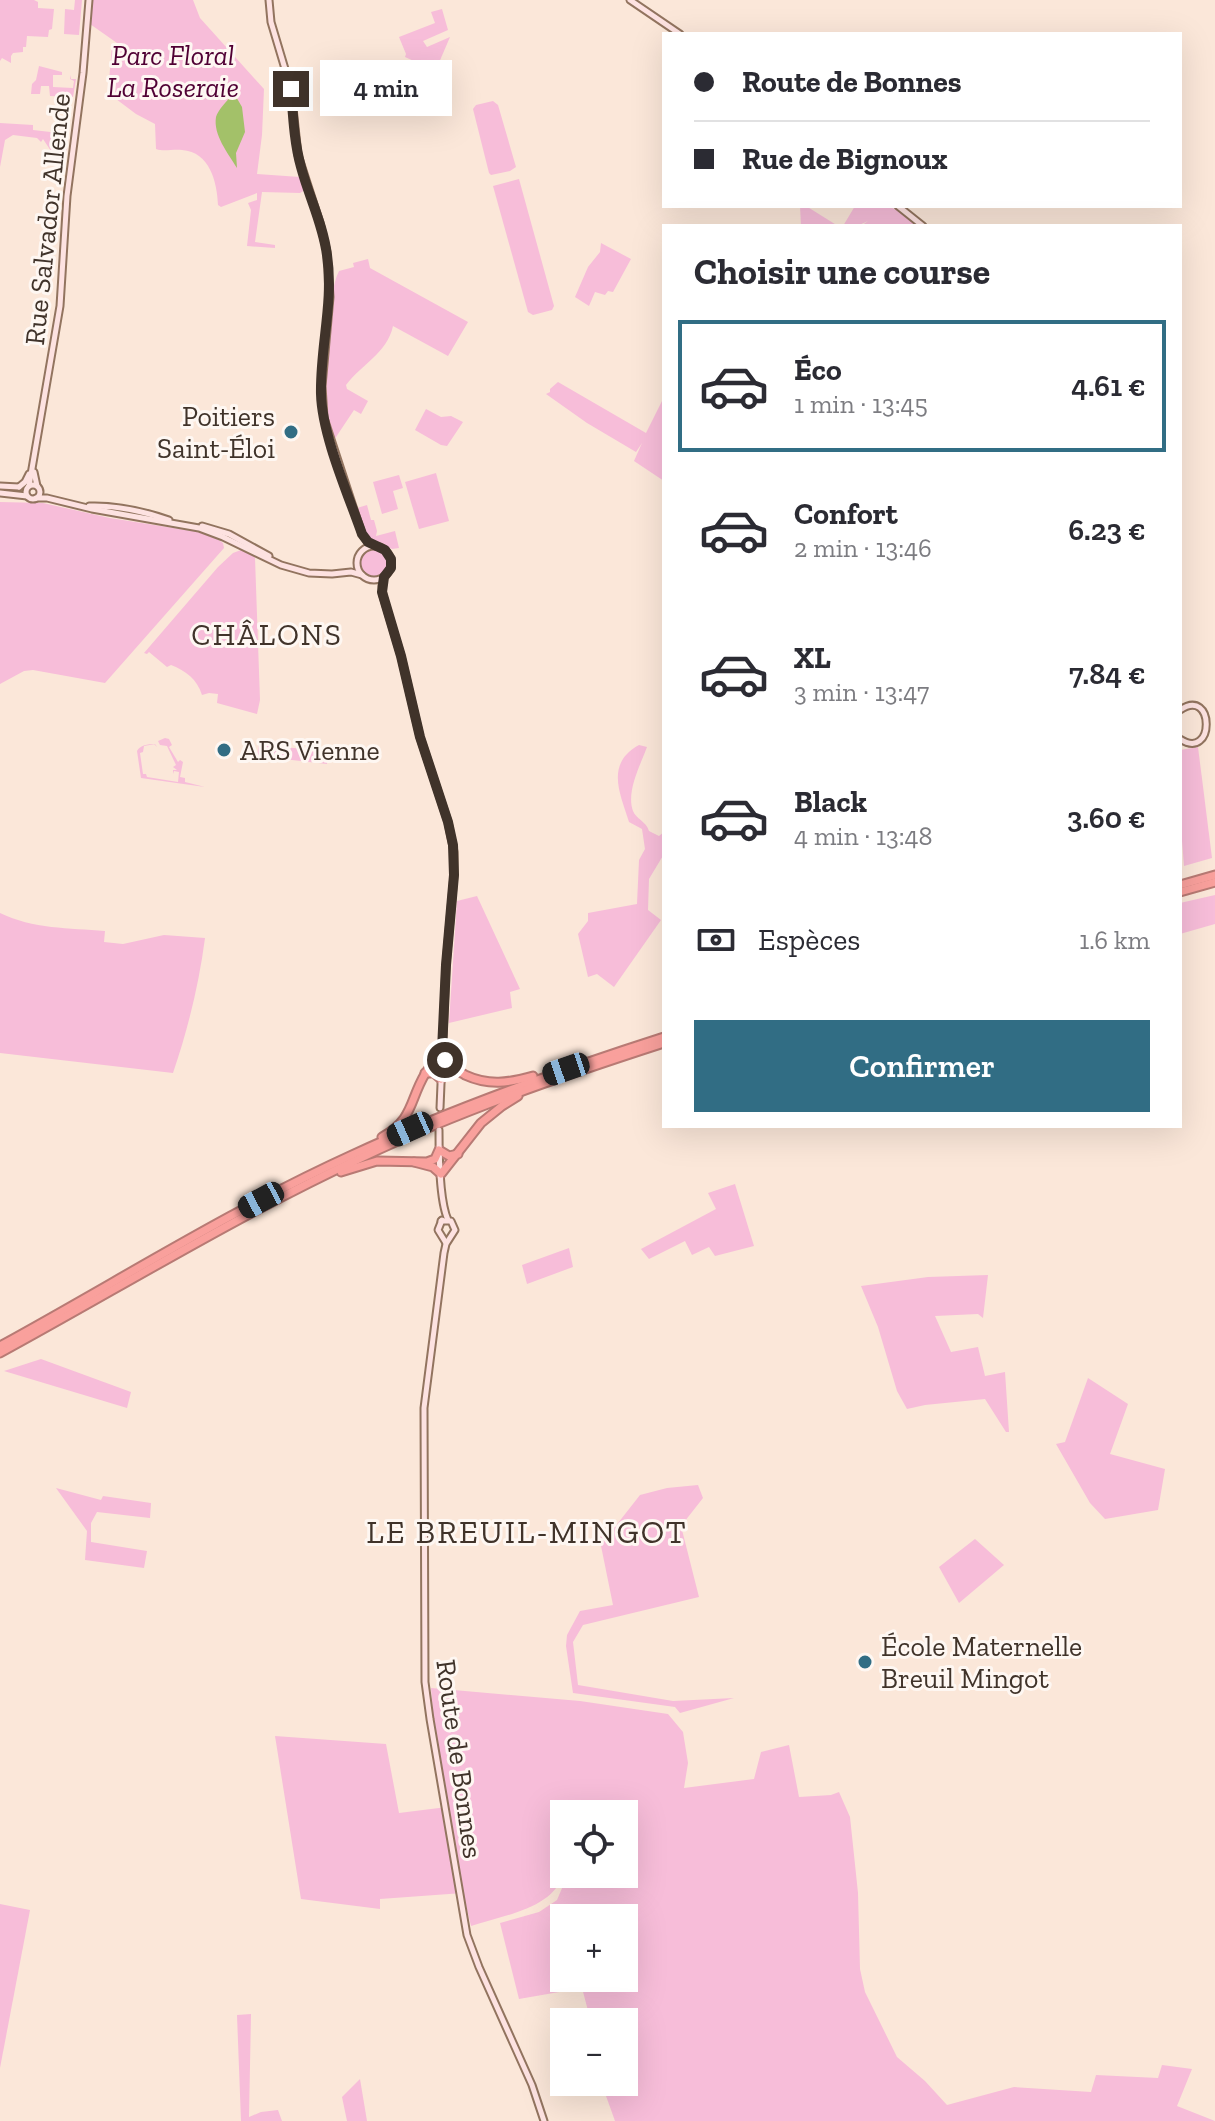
<!DOCTYPE html>
<html lang="fr">
<head>
<meta charset="utf-8">
<style>
	:root { --surface:#fff; --page:#f7f7f7; --text:#2b2b33; --muted:#7c7c81; --line:#e1e1e2; --accent:#316d84 }
	body { margin:0; font-family:"Zilla Slab",serif; background:var(--page); color:var(--text); height:100vh; display:flex; flex-direction:column; font-size:30px; white-space:nowrap }
	* { box-sizing:border-box; margin:0 }
	p { font-size:26px; color:var(--muted) }
	.icon { flex:none; width:44px; height:44px; fill:none; stroke:currentColor; stroke-width:2; stroke-linecap:round; stroke-linejoin:round }
	.map { position:relative; flex:1; overflow:hidden }
	.panel { position:absolute; left:662px; top:224px; width:520px; height:904px; display:flex; flex-direction:column; background:var(--surface); border-radius:0px; box-shadow:0 8px 32px #0002 }
	.panel>* { flex:none }
	.hud { position:absolute; left:662px; top:32px; width:520px; height:176px; border-radius:0px; box-shadow:0 8px 32px #0002; display:grid; align-content:center; height:176px; padding:0 32px; background:var(--surface) }
	.fabs { position:absolute; left:550px; top:1800px; display:grid; gap:16px }
	.fabs a { display:grid; place-items:center; width:88px; height:88px; border-radius:0px; background:var(--surface); box-shadow:0 8px 32px #0002; font-size:40px }
	.end { position:absolute; width:36px; height:36px; margin:-18px; border:10px solid #40332a; background:#fff; box-shadow:0 0 0 4px #fff }
	.from { border-radius:50% }
	.bubble { position:absolute; height:56px; border-radius:0px; background:var(--surface); box-shadow:0 8px 32px #0002; font-size:26px; font-weight:600; line-height:56px; text-align:center }
	.car { position:absolute; width:24px; height:48px; margin:-24px -12px; border-radius:10px; box-shadow:0 0 6px 2px #0007; background:linear-gradient(#222 24%,#8ab4d8 0 40%,#222 0 76%,#8ab4d8 0 86%,#222 0) }
	.hud b { display:flex; align-items:center; gap:28px; height:76px; font-size:30px }
	.hud b+b { border-top:2px solid var(--line) }
	.hud i { width:20px; height:20px; background:var(--text) }
	ul { padding:0; list-style:none }
	li { display:flex; align-items:center; gap:24px; height:132px; margin:0 16px 12px; padding:0 16px; border:4px solid transparent; border-radius:0px }
	li div { flex:1 }
	li b { display:block; font-size:30px }
	li em { font-style:normal; font-weight:600 }
	li.current { border-color:var(--accent) }
	li>.icon { width:72px; height:72px; stroke-width:1.5 }
	h2 { padding:0 32px; font-size:36px; line-height:96px }
	.pay { display:flex; align-items:center; gap:20px; height:88px; padding:0 32px; font-size:30px }
	.pay p { margin-inline-start:auto }
	.cta { display:flex; gap:16px; margin-top:auto; padding:16px 32px }
	.cta a { flex:1; height:92px; border-radius:0px; background:var(--accent); color:#fff; font-size:32px; font-weight:600; line-height:92px; text-align:center }
	.map>svg:first-child { display:block }
	.green { fill:#f7bdd9; fill-rule:evenodd }
	.water { fill:#a3c169 }
	.lines { fill:none; stroke-linecap:round; stroke-linejoin:round }
	.secondary-casing { stroke:#92745f; stroke-width:9 }
	.highway-casing { stroke:#b87a74; stroke-width:11 }
	.secondary { stroke:#fde2e1; stroke-width:5 }
	.highway { stroke:#f9a09c; stroke-width:7 }
	.route { stroke:#40332a; stroke-width:10 }
	.poi-dot { fill:#316d84; stroke:#fef7f2; stroke-width:3 }
	.labels { text-anchor:middle; stroke-width:6; stroke-linejoin:round; paint-order:stroke }
	.park-label { font-size:28px; font-style:italic; fill:#500034; stroke:#fef7f2 }
	.street-label { font-size:28px; fill:#40332a; stroke:#fef7f2 }
	.poi-label { font-size:28px; fill:#40332a; stroke:#fef7f2; text-anchor:start }
	.neighbourhood-label { font-size:30px; letter-spacing:2px; fill:#40332a; stroke:#fef7f2 }
	.quarter-label { font-size:32px; letter-spacing:2px; fill:#40332a; stroke:#fef7f2 }
</style>
</head>
<body>
<div class="map">
<svg width="1215" height="2121" viewBox="0 0 1215 2121">
	<rect width="100%" height="100%" fill="#fbe7d9"/>
	<g class="green">
		<polygon points="0,0 34,0 38,2 38,8 54,9 52,29 49,30 48,37 27,36 26,47 23,47 23,52 13,53 11,56 11,63 2,58 0,61"/>
		<polygon points="75,0 82,0 79,35 64,34 65,9 74,10"/>
		<path d="M93,0H193L200,18L264,89L262,135L257,174L300,177L305,190L300,193L262,192L255,242L275,245V248L247,246L251,210L248,203L257,200V193L221,207L218,205C217,182 210,152 182,150C172,149 164,152 156,149L155,124L136,114L108,93L112,45L117,43L90,24Z"/>
		<polygon points="442,9 448,30 423,41 427,47 450,37 435,72 431,71 429,73 425,72 427,67 405,57 406,54 399,37 435,23 431,12"/>
		<polygon points="39,66 62,72 62,75 53,75 53,87 73,88 74,81 70,79 70,75 71,79 76,79 73,97 50,96 49,86 41,86 40,94 31,94 32,84 36,80"/>
		<polygon points="493,101 498,105 516,167 510,171 491,175 489,173 473,109 476,105"/>
		<polygon points="0,123 33,125 33,130 68,134 65,167 60,167 55,161 55,157 43,139 41,142 37,138 13,135 5,140 0,167"/>
		<polygon points="519,179 554,306 552,310 533,315 528,312 493,186"/>
		<polygon points="800,206 806,206 838,226 801,226"/>
		<path d="M855,206C888,206 892,202 918,226H861L868,221L857,226H843Z"/>
		<polygon points="601,243 631,259 613,292 608,291 605,295 595,292 589,306 575,297 588,267 600,252"/>
		<path d="M368,259L370,268L468,322L448,356L393,326C387,353 362,364 346,385L347,389L368,401L361,414L354,410L334,440C321,398 327,357 331,314C333,298 332,285 339,271L354,267L353,263Z"/>
		<polygon points="558,382 646,433 664,397 664,481 634,461 642,443 636,452 587,423 546,394 550,392 550,389"/>
		<polygon points="426,409 441,417 451,416 463,422 447,446 441,445 415,430"/>
		<polygon points="436,473 449,521 419,529 405,482"/>
		<polygon points="399,475 403,488 393,491 398,509 382,514 373,482"/>
		<polygon points="0,502 43,503 110,518 199,532 219,540 223,543 224,548 105,683 33,670 24,671 0,684"/>
		<polygon points="367,505 371,520 374,520 377,531 376,536 395,531 399,548 392,549 367,536 357,508"/>
		<circle cx="374" cy="563" r="14"/>
		<path d="M241,550L253,555L255,558L260,700L257,714L217,703L218,694L209,693L202,695C197,679 186,671 171,665L167,667L149,652L147,654L144,653L218,567L233,553Z"/>
		<path d="M165,738L169,739L172,745L169,747L178,762L180,760L183,762L180,777L185,778V782L205,787L141,778L137,751C140,745 148,744 154,744L157,747L155,744L144,746L143,752L140,753L143,774H146L147,777L178,782L179,772L174,771L173,774V770H177L173,767L176,765L167,746L160,745L158,741Z"/>
		<polygon points="259,745 328,751 327,764 257,756"/>
		<path d="M639,745L647,747C640,766 626,792 633,811C636,819 646,821 649,831L659,836L664,832V854L649,879L648,910L661,920L614,987L597,974L588,977L578,934L588,921V913L637,904L639,860L645,849L642,829L629,822C620,793 605,764 639,745Z"/>
		<polygon points="1198,747 1212,858 1184,866 1180,816 1180,750"/>
		<polygon points="1215,895 1215,924 1180,934 1180,903"/>
		<polygon points="477,896 520,989 510,992 512,1008 449,1023 457,901"/>
		<path d="M0,913C33,929 69,928 105,931L104,942L123,944L164,935L205,938C199,984 188,1029 173,1073L0,1053Z"/>
		<polygon points="735,1184 754,1246 715,1256 709,1247 692,1255 685,1241 649,1259 641,1249 716,1209 708,1193"/>
		<polygon points="569,1248 573,1267 527,1284 522,1265"/>
		<polygon points="988,1275 983,1318 978,1314 935,1316 951,1352 978,1347 985,1376 1005,1372 1009,1432 1006,1432 985,1399 925,1405 907,1409 897,1391 878,1327 861,1286 928,1277"/>
		<polygon points="41,1359 131,1392 127,1408 4,1371"/>
		<polygon points="1088,1378 1128,1404 1110,1454 1165,1469 1158,1510 1105,1519 1090,1503 1056,1444 1065,1442"/>
		<polygon points="698,1485 703,1498 681,1526 699,1597 583,1625 573,1642 578,1685 673,1701 734,1698 680,1713 675,1707 573,1693 566,1646 567,1635 580,1611 613,1605 599,1536 611,1532 640,1495 667,1488"/>
		<polygon points="56,1488 101,1500 103,1496 151,1503 150,1518 97,1512 91,1523 91,1542 147,1551 144,1568 85,1560 87,1531"/>
		<polygon points="975,1539 1004,1565 959,1603 939,1567"/>
		<path d="M431,1688L580,1701L668,1714L683,1732L688,1763L684,1788L754,1779L761,1752L789,1745L799,1797L831,1795L839,1792L850,1817L858,1893L860,1969L865,1992L897,2057L925,2081L947,2105L1014,2087L1091,2092L1096,2075L1158,2078L1162,2065L1192,2069L1177,2106L1215,2121H615L601,2082H624V2022H591L582,1988L519,1999L500,1923L539,1912L557,1900L568,1874H624V1814H564C564,1830 567,1857 564,1871C556,1909 503,1915 471,1926L463,1893L380,1899V1909L301,1899L275,1736L386,1744L399,1813L447,1807L434,1724ZM564,1918H624V1978H564Z"/>
		<polygon points="0,1904 30,1910 0,2068"/>
		<polygon points="251,2014 249,2117 261,2112 278,2110 282,2121 241,2121 237,2015"/>
		<polygon points="360,2079 367,2121 347,2121 342,2097"/>
	</g>
	<path class="water" d="M235,95L242,107L245,132L236,153L237,168C228,153 213,135 216,117C218,110 227,101 231,96Z"/>
	<g class="lines">
		<defs>
			<g id="secondary">
				<polyline points="269,0 271,22 291,89 298,155 320,223 327,252 330,297 322,386 324,418 362,534 367,541 375,546"/>
				<polyline points="630,0 680,34"/>
				<polyline points="898,206 923,226"/>
				<polyline points="34,472 37,486"/>
				<circle cx="33" cy="492" r="7"/>
				<polyline points="0,486 19,487"/>
				<polyline points="29,486 60,306 67,196 83,73 89,0"/>
				<polyline points="19,487 25,482 29,474"/>
				<polyline points="0,493 27,496"/>
				<polyline points="36,498 47,498 92,509 199,528 223,537 281,565 309,573 332,574 351,572 362,575"/>
				<path d="M89,506C116,505 143,511 169,520"/>
				<polyline points="202,526 229,534 269,556"/>
				<circle cx="374" cy="563" r="17"/>
				<polyline points="384,577 382,586 383,596 401,656 420,737 448,822 454,852 454,875 446,965 440,1108"/>
				<path d="M1180,710C1215,686 1215,762 1180,739"/>
				<path d="M439,1130C439,1153 439,1200 448,1220"/>
				<polyline points="442,1220 438,1230 446,1243"/>
				<polyline points="441,1221 451,1221 455,1230 446,1244 444,1253 424,1408 425,1682 430,1719 467,1935 479,1967 532,2085 544,2121"/>
			</g>
			<g id="highway">
				<polyline points="1180,885 1215,875"/>
				<polyline points="1180,892 1215,882"/>
				<polyline points="425,1073 434,1073 441,1079"/>
				<path d="M382,1137C414,1119 409,1101 425,1074C429,1066 437,1062 442,1054C447,1065 455,1069 465,1075C489,1086 508,1083 533,1076"/>
				<polyline points="414,1162 433,1167 441,1174 481,1123 502,1106 518,1096"/>
				<polyline points="341,1172 377,1161 427,1162 435,1159 439,1150 449,1156 458,1154"/>
				<path d="M0,1346C117,1282 231,1210 352,1155C453,1108 558,1071 664,1037"/>
				<path d="M0,1353C121,1287 238,1215 363,1157C460,1111 562,1076 664,1043"/>
			</g>
		</defs>
		<use href="#secondary" class="secondary-casing"/>
		<use href="#highway" class="highway-casing"/>
		<use href="#secondary" class="secondary"/>
		<use href="#highway" class="highway"/>
	</g>
	<g class="lines">
		<path class="route" d="M291,89C293,115 294,142 301,167C309,197 323,224 327,255C334,303 320,346 321,394C322,435 348,494 362,534L368,542L385,550L391,559V568L384,577L382,592L401,656L420,737L448,822L453,845L454,875L446,965L442,1050L445,1060"/>
	</g>
	<g class="poi-dot">
		<circle cx="291" cy="432" r="8"/>
		<circle cx="224" cy="750" r="8"/>
		<circle cx="865" cy="1662" r="8"/>
	</g>
	<g class="labels">
		<g class="park-label">
			<text x="173" y="65">Parc Floral<tspan x="173" dy="32">La Roseraie</tspan></text>
		</g>
		<g class="street-label">
			<text transform="translate(47 219) rotate(-84)" y="10">Rue Salvador Allende</text>
			<text transform="translate(460 1759) rotate(82)" y="10">Route de Bonnes</text>
		</g>
		<g class="poi-label">
			<text x="275" y="426" text-anchor="end">Poitiers<tspan x="275" dy="32">Saint-Éloi</tspan></text>
			<text x="240" y="760">ARS Vienne</text>
			<text x="881" y="1656">École Maternelle<tspan x="881" dy="32">Breuil Mingot</tspan></text>
		</g>
		<g class="neighbourhood-label">
			<text x="267" y="645">CHÂLONS</text>
		</g>
		<g class="quarter-label">
			<text x="527" y="1543">LE BREUIL-MINGOT</text>
		</g>
	</g>
</svg>
<div class="fabs">
<a><svg class="icon" aria-label="locate" viewBox="0 0 24 24"><circle cx="12" cy="12" r="6"/><path d="M12 2v4M12 18v4M2 12h4M18 12h4"/></svg></a>
<a>+</a>
<a>−</a>
</div>
<i class="end from" style="left:445px;top:1060px"></i>
<i class="end" style="left:291px;top:89px"></i>
<div class="bubble" style="left:320px;top:60px;width:132px">4 min</div>
<i class="car" style="left:566px;top:1069px;rotate:251deg"></i>
<i class="car" style="left:410px;top:1129px;rotate:246deg"></i>
<i class="car" style="left:261px;top:1200px;rotate:242deg"></i>
<div class="hud">
<b><i class="from"></i>Route de Bonnes</b>
<b><i></i>Rue de Bignoux</b>
</div>
<section class="panel">
<h2>Choisir une course</h2>
<ul>
<li class="current"><svg class="icon" aria-label="car" viewBox="0 0 24 24"><path d="M5 17H2v-5l4-1 3-4h7l3 4 3 1v5h-3M9 17h6M6 11h13"/><circle cx="7" cy="17" r="2"/><circle cx="17" cy="17" r="2"/></svg><div><b>Éco</b><p>1 min · 13:45</p></div><em>4.61 €</em></li>
<li><svg class="icon" aria-label="car" viewBox="0 0 24 24"><path d="M5 17H2v-5l4-1 3-4h7l3 4 3 1v5h-3M9 17h6M6 11h13"/><circle cx="7" cy="17" r="2"/><circle cx="17" cy="17" r="2"/></svg><div><b>Confort</b><p>2 min · 13:46</p></div><em>6.23 €</em></li>
<li><svg class="icon" aria-label="car" viewBox="0 0 24 24"><path d="M5 17H2v-5l4-1 3-4h7l3 4 3 1v5h-3M9 17h6M6 11h13"/><circle cx="7" cy="17" r="2"/><circle cx="17" cy="17" r="2"/></svg><div><b>XL</b><p>3 min · 13:47</p></div><em>7.84 €</em></li>
<li><svg class="icon" aria-label="car" viewBox="0 0 24 24"><path d="M5 17H2v-5l4-1 3-4h7l3 4 3 1v5h-3M9 17h6M6 11h13"/><circle cx="7" cy="17" r="2"/><circle cx="17" cy="17" r="2"/></svg><div><b>Black</b><p>4 min · 13:48</p></div><em>3.60 €</em></li>
</ul>
<div class="pay"><svg class="icon" aria-label="cash" viewBox="0 0 24 24"><path d="M3 7h18v10H3z"/><circle cx="12" cy="12" r="2"/></svg>Espèces<p>1.6 km</p></div>
<div class="cta"><a>Confirmer</a></div>
</section>
</div>
</body>
</html>
